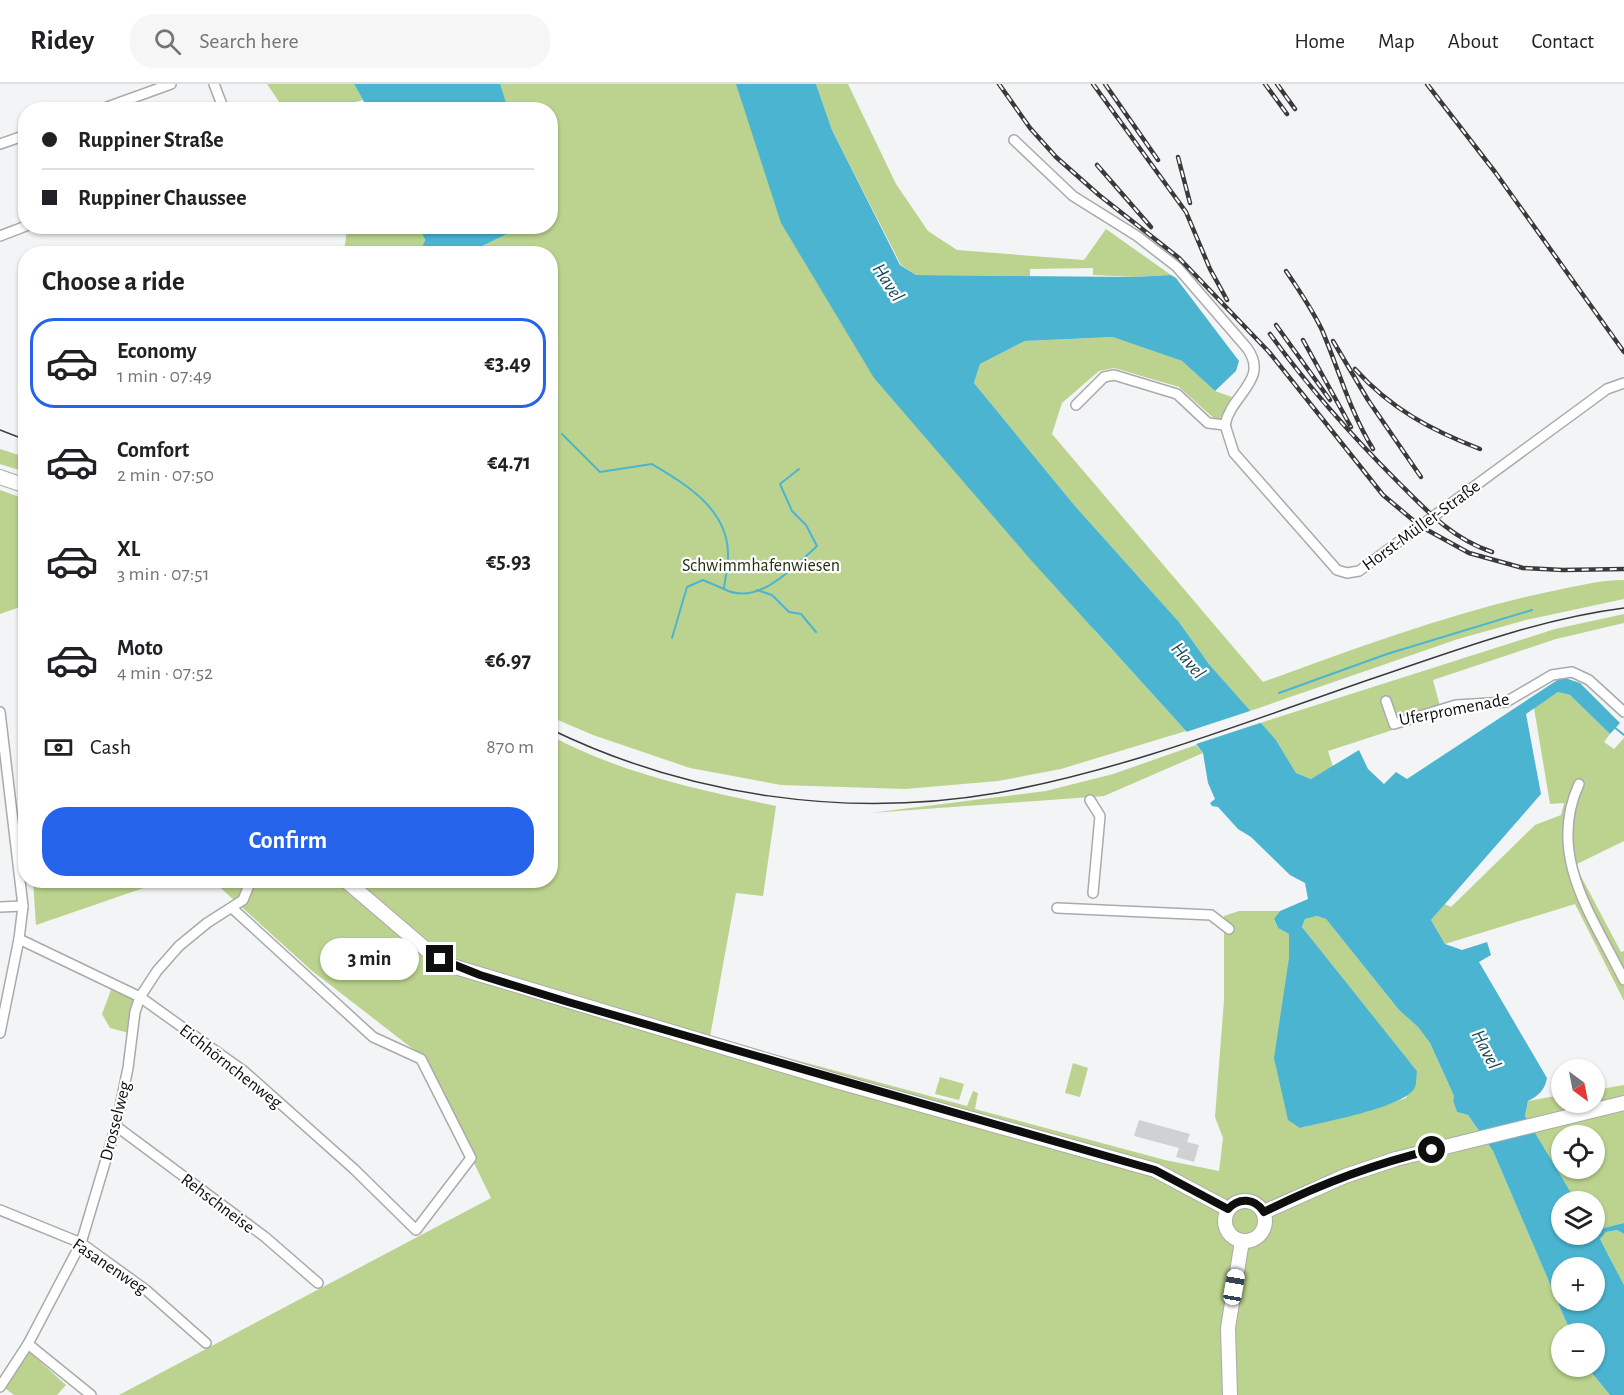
<!DOCTYPE html>
<html lang="en">
<head>
<meta charset="utf-8">
<style>
	:root { --surface:#fff; --page:#f6f6f6; --text:#202124; --muted:#757577; --line:#e0e0e0; --accent:#2563eb }
	body { margin:0; font-family:"Alegreya Sans",sans-serif; background:var(--page); color:var(--text); height:100vh; display:flex; flex-direction:column; font-size:22px; white-space:nowrap }
	* { box-sizing:border-box; margin:0 }
	p { font-size:20px; color:var(--muted) }
	.icon { flex:none; width:33px; height:33px; fill:none; stroke:currentColor; stroke-width:2; stroke-linecap:round; stroke-linejoin:round }
	.map { position:relative; flex:1; overflow:hidden }
	.drawer { position:absolute; left:18px; top:162px; width:540px; height:642px; display:flex; flex-direction:column; background:var(--surface); border-radius:24px; box-shadow:0 2px 4px #0004 }
	.drawer>* { flex:none }
	.top-card { position:absolute; left:18px; top:18px; width:540px; height:132px; border-radius:24px; box-shadow:0 2px 4px #0004; display:grid; align-content:center; height:132px; padding:0 24px; background:var(--surface) }
	.needle { width:39px; rotate:148deg }
	.fabs { position:absolute; left:1551px; top:975px; display:grid; gap:12px }
	.fabs a { display:grid; place-items:center; width:54px; height:54px; border-radius:50%; background:var(--surface); box-shadow:0 2px 4px #0004; font-size:30px }
	.end { position:absolute; width:27px; height:27px; margin:-14px; border:8px solid #0e0e0e; background:#fff; box-shadow:0 0 0 3px #fff }
	.from { border-radius:50% }
	.bubble { position:absolute; height:42px; border-radius:21px; background:var(--surface); box-shadow:0 2px 4px #0004; font-size:20px; font-weight:700; line-height:42px; text-align:center }
	.car { position:absolute; width:18px; height:36px; margin:-18px -9px; border-radius:8px; box-shadow:0 0 4px 2px #0007; background:linear-gradient(#fff 24%,#345 0 40%,#fff 0 76%,#345 0 86%,#fff 0) }
	.top-card b { display:flex; align-items:center; gap:21px; height:57px; font-size:22px }
	.top-card b+b { border-top:2px solid var(--line) }
	.top-card i { width:15px; height:15px; background:var(--text) }
	ul { padding:0; list-style:none }
	li { display:flex; align-items:center; gap:18px; height:90px; margin:0 12px 9px; padding:0 12px; border:3px solid transparent; border-radius:24px }
	li div { flex:1 }
	li b { display:block; font-size:22px }
	li em { font-style:normal; font-weight:700 }
	li.selected { border-color:var(--accent) }
	li>.icon { width:54px; height:54px; stroke-width:1.5 }
	h2 { padding:0 24px; font-size:27px; line-height:72px }
	.pay { display:flex; align-items:center; gap:15px; height:66px; padding:0 24px; font-size:22px }
	.pay p { margin-inline-start:auto }
	.cta { display:flex; gap:12px; margin-top:auto; padding:12px 24px }
	.cta a { flex:1; height:69px; border-radius:24px; background:var(--accent); color:#fff; font-size:24px; font-weight:700; line-height:69px; text-align:center }
	header { display:flex; align-items:center; gap:36px; box-sizing:border-box; height:84px; padding:0 30px; background:var(--surface); border-bottom:2px solid var(--line) }
	header strong { font-size:28px }
	nav { display:flex; gap:33px; margin-inline-start:auto; font-size:21px }
	.search { width:420px; height:54px; background:var(--page); display:flex; align-items:center; gap:15px; box-sizing:border-box; padding:0 21px; border-radius:24px; color:var(--muted); font-size:22px }
	.map>svg:first-child { display:block }
	.green { fill:#bbd38e; fill-rule:evenodd }
	.water { fill:#4bb5d1; fill-rule:evenodd }
	.pier { fill:#f3f4f5 }
	.lines { fill:none; stroke-linecap:round; stroke-linejoin:round }
	.stream { stroke:#4bb5d1; stroke-width:2 }
	.building { fill:#d0d1d2 }
	.street-casing { stroke:#a9aaab; stroke-width:12 }
	.secondary-casing { stroke:#a9aaab; stroke-width:16 }
	.street { stroke:#fff; stroke-width:9 }
	.secondary { stroke:#fff; stroke-width:14 }
	.tram { stroke:#3a3a3a; stroke-width:1.5 }
	.rail-casing { stroke:#3a3a3a; stroke-width:4.5 }
	.rail { stroke:#fff; stroke-width:2; stroke-dasharray:7; stroke-linecap:butt }
	.route { stroke:#0e0e0e; stroke-width:8 }
	.labels { text-anchor:middle; stroke-width:4.5; stroke-linejoin:round; paint-order:stroke }
	.street-label { font-size:18px; fill:#0e0e0e; stroke:#fff }
	.park-label { font-size:18px; fill:#273111; stroke:#fff }
	.water-label { font-size:20px; font-style:italic; fill:#1a4854; stroke:#fff }
</style>
</head>
<body>
<header>
<strong>Ridey</strong>
<div class="search"><svg class="icon" aria-label="search" viewBox="0 0 24 24"><circle cx="10" cy="10" r="6"/><path d="M15 15l6 6"/></svg>Search here</div>
<nav><a>Home</a><a>Map</a><a>About</a><a>Contact</a></nav>
</header>
<div class="map">
<svg width="1624" height="1311" viewBox="0 0 1624 1311">
	<rect width="100%" height="100%" fill="#f3f4f5"/>
	<g class="green">
		<polygon points="267,0 354,0 363,16 355,18 358,23 349,25 284,25"/>
		<polygon points="492,0 743,0 1095,547 1186,647 1061,685 998,697 905,705 781,701 690,684 593,651 551,633 551,253 560,260 551,250 550,170 485,169 480,163 505,151 506,143 550,142 550,26 501,25"/>
		<polygon points="816,0 848,0 896,100 928,147 957,166 1084,176 1106,145 1171,191 1134,193 1093,191 1093,184 1030,185 1030,192 916,191 901,181 832,46"/>
		<polygon points="347,143 420,143 425,152 423,166 420,169 344,170"/>
		<path d="M1114,253L1182,277L1215,307L1232,313L1218,338L1179,303L1114,284L1099,287L1062,319L1052,350L1263,598C1355,565 1447,530 1543,509C1570,504 1596,496 1624,496V515L1526,536L1458,555L1250,627L1209,580L1179,538L1075,422L974,299L980,280L1025,257Z"/>
		<polygon points="0,365 25,373 25,388 0,380"/>
		<polygon points="0,406 25,415 26,521 0,530"/>
		<polygon points="1624,530 1624,539 1556,555 1433,596 1442,630 1328,667 1333,683 1311,695 1296,689 1276,656 1260,639 1555,545"/>
		<polygon points="1558,608 1570,611 1610,650 1604,658 1614,665 1624,654 1624,757 1575,781 1621,868 1624,867 1624,917 1575,820 1445,860 1431,836 1445,820 1451,823 1535,741 1561,731 1564,719 1550,720 1534,624"/>
		<path d="M551,652C620,689 699,706 776,722L763,812L736,809L710,953L967,1022L973,1007L978,1009L975,1025L1165,1076L1219,1087L1223,1054L1215,1033L1224,916V832L1239,827H1280L1274,836L1278,844L1289,850L1300,1044L1365,1028L1406,1014L1417,987L1302,843L1305,835L1317,832L1326,835L1399,926L1418,943L1430,959L1454,1012L1453,1017L1457,1028L1468,1031L1493,1067L1571,1249L1562,1250V1282L1587,1283L1610,1311H119L491,1114L422,972L311,886L213,797L550,796Z"/>
		<polygon points="1196,661 1203,669 1104,712 870,729 1046,707 1113,690"/>
		<polygon points="33,797 33,796 164,797 36,841"/>
		<polygon points="112,903 134,915 129,949 110,944 102,930"/>
		<polygon points="1073,979 1088,984 1080,1013 1065,1009"/>
		<polygon points="940,993 964,1000 959,1016 935,1010"/>
		<path d="M1624,1001V1139L1595,1146L1594,1118L1576,1117L1525,1032L1528,1017L1561,1011L1562,1018H1594L1595,1006ZM1562,1052H1594V1084H1562Z"/>
		<polygon points="1617,1146 1624,1150 1624,1201 1600,1155 1606,1148"/>
		<polygon points="25,1264 66,1301 57,1311 14,1311 2,1302"/>
	</g>
	<g class="water">
		<polygon points="354,0 500,0 508,25 368,25"/>
		<path d="M736,0H816L832,46L900,181L916,191L1134,193L1171,191L1176,194L1239,277L1236,287L1215,307L1182,277L1113,253L1025,257L980,280L974,299L1075,422L1179,538L1209,580L1276,656L1296,689L1311,695L1359,666L1368,685L1384,700L1396,688L1407,695L1562,593L1580,599L1620,639L1610,650L1570,611L1558,608L1526,630L1541,710L1431,836L1445,860L1462,866L1487,858L1491,871L1479,878L1547,994C1545,1006 1538,1012 1528,1017L1525,1032L1576,1117L1562,1118V1150H1594L1595,1146L1624,1139V1150L1617,1146L1606,1148L1600,1155L1624,1201V1311H1610L1587,1283L1594,1282V1250L1571,1249L1493,1067L1468,1031L1457,1028L1453,1017L1454,1012L1430,959L1418,943L1399,926L1326,835L1317,832L1305,835L1302,843L1417,987C1416,993 1417,1001 1414,1005C1401,1024 1324,1038 1300,1044L1288,1036L1274,974L1289,874V850L1278,844L1274,835L1280,827L1308,815L1305,799L1290,791L1251,753L1238,745L1218,723L1212,722L1210,719L1215,715L1208,699L1203,669L1186,647L1030,475L874,294L781,139ZM1562,1184H1594V1216H1562Z"/>
		<polygon points="420,143 511,143 505,151 480,163 485,170 420,169 425,156"/>
	</g>
	<polygon class="pier" points="1253,626 1263,638 1193,661 1183,649"/>
	<g class="lines">
		<g class="stream">
			<path d="M562,350L600,388L652,380C687,401 729,426 728,472C728,483 725,494 724,505C758,523 794,483 817,462L806,441L792,427L780,400L799,385"/>
			<polyline points="757,506 772,511 789,528 801,530 816,548"/>
			<polyline points="672,554 687,503 703,496 724,505"/>
			<polyline points="1279,609 1387,570 1532,526"/>
			<polyline points="1614,643 1624,651"/>
		</g>
	</g>
	<polygon class="building" points="1139,1036 1190,1050 1187,1058 1199,1061 1194,1078 1176,1073 1179,1064 1134,1052"/>
	<g class="lines">
		<defs>
			<g id="street">
				<polyline points="214,0 224,26"/>
				<polyline points="99,26 171,0"/>
				<path d="M1014,56L1073,112L1137,152L1177,183L1247,264C1270,296 1231,310 1225,341"/>
				<polyline points="0,60 26,51"/>
				<polyline points="0,152 26,142"/>
				<polyline points="1076,321 1104,293 1114,291 1177,310 1208,339 1225,341 1234,369 1337,486 1347,489 1359,487 1607,305 1624,299"/>
				<polyline points="1386,617 1394,640 1456,621 1506,618 1552,591 1572,588 1589,596 1624,628"/>
				<polyline points="0,628 23,822 19,855 0,949"/>
				<path d="M1579,700C1546,772 1593,833 1624,896"/>
				<polyline points="1090,716 1100,732 1093,809"/>
				<polyline points="0,823 23,822"/>
				<polyline points="1057,824 1211,831 1229,845"/>
				<polyline points="19,855 140,913 245,988 354,1085 416,1146 471,1074 421,975 373,953 232,824"/>
				<polyline points="116,1042 265,1153 318,1199"/>
				<polyline points="0,1126 81,1159 146,1206 206,1259"/>
				<polyline points="28,1260 91,1311"/>
				<polyline points="0,1303 28,1260 81,1159 116,1042 128,984 135,928 140,913 157,887 179,862 207,839 243,816 251,796"/>
			</g>
			<g id="secondary">
				<polyline points="0,393 26,402"/>
				<polyline points="345,796 428,867 452,882 836,997 1155,1086 1228,1125"/>
				<circle cx="1245" cy="1137" r="20"/>
				<polyline points="1264,1128 1345,1092 1396,1075 1624,1019"/>
				<polyline points="1230,1311 1228,1244 1242,1157"/>
			</g>
		</defs>
		<use href="#street" class="street-casing"/>
		<use href="#secondary" class="secondary-casing"/>
		<use href="#street" class="street"/>
		<use href="#secondary" class="secondary"/>
		<g class="tram">
			<polyline points="0,346 26,356"/>
			<path d="M550,645C688,712 846,735 997,709C1125,686 1249,637 1371,595C1454,567 1538,535 1624,524"/>
		</g>
		<defs>
			<g id="rail">
				<polyline points="999,0 1030,44 1056,73 1099,111 1179,174 1269,268 1383,411 1420,442 1469,469 1523,484 1563,486 1624,485"/>
				<polyline points="1093,0 1186,128 1210,185 1227,216"/>
				<polyline points="1105,0 1158,76"/>
				<polyline points="1265,0 1287,30"/>
				<polyline points="1277,0 1295,25"/>
				<polyline points="1427,0 1495,88 1624,268"/>
				<polyline points="1178,73 1190,119"/>
				<polyline points="1097,81 1151,143"/>
				<path d="M1286,187C1299,206 1312,225 1322,246C1339,286 1350,328 1373,365"/>
				<polyline points="1276,241 1330,316"/>
				<path d="M1270,250C1310,305 1349,349 1397,397C1425,425 1452,455 1492,468"/>
				<polyline points="1303,256 1351,343"/>
				<polyline points="1333,257 1368,316 1421,393"/>
				<path d="M1355,285C1391,325 1431,346 1480,365"/>
			</g>
		</defs>
		<use href="#rail" class="rail-casing"/>
		<use href="#rail" class="rail"/>
	</g>
	<g class="lines">
		<path class="route" d="M440,875L480,891L568,918L1155,1086L1228,1125C1239,1113 1255,1114 1264,1128C1318,1101 1373,1080 1432,1066"/>
	</g>
	<g class="labels">
		<g class="street-label">
			<text transform="translate(1421 441) rotate(-36)" y="6">Horst-Müller-Straße</text>
			<text transform="translate(1454 625) rotate(-11)" y="6">Uferpromenade</text>
			<text transform="translate(231 982) rotate(38)" y="6">Eichhörnchenweg</text>
			<text transform="translate(115 1037) rotate(-76)" y="6">Drosselweg</text>
			<text transform="translate(218 1119) rotate(37)" y="6">Rehschneise</text>
			<text transform="translate(110 1182) rotate(34)" y="6">Fasanenweg</text>
		</g>
		<g class="park-label">
			<text x="761" y="487">Schwimmhafenwiesen</text>
		</g>
		<g class="water-label">
			<text transform="translate(889 198) rotate(57)" y="7">Havel</text>
			<text transform="translate(1189 576) rotate(50)" y="7">Havel</text>
			<text transform="translate(1487 965) rotate(63)" y="7">Havel</text>
		</g>
	</g>
</svg>
<div class="fabs">
<a><svg class="needle" viewBox="-14 -14 28 28"><path d="M0-13l5 13h-10z" fill="#e53935"/><path d="M0 13l5-13h-10z" fill="#757577"/></svg></a>
<a><svg class="icon" aria-label="locate" viewBox="0 0 24 24"><circle cx="12" cy="12" r="6"/><path d="M12 2v4M12 18v4M2 12h4M18 12h4"/></svg></a>
<a><svg class="icon" aria-label="layers" viewBox="0 0 24 24"><path d="M12 4l9 5-9 5-9-5zM3 14l9 5 9-5"/></svg></a>
<a>+</a>
<a>−</a>
</div>
<i class="end from" style="left:1432px;top:1066px"></i>
<i class="end" style="left:440px;top:875px"></i>
<div class="bubble" style="left:320px;top:854px;width:99px">3 min</div>
<i class="car" style="left:1234px;top:1203px;rotate:10deg"></i>
<div class="top-card">
<b><i class="from"></i>Ruppiner Straße</b>
<b><i></i>Ruppiner Chaussee</b>
</div>
<section class="drawer">
<h2>Choose a ride</h2>
<ul>
<li class="selected"><svg class="icon" aria-label="car" viewBox="0 0 24 24"><path d="M5 17H2v-5l4-1 3-4h7l3 4 3 1v5h-3M9 17h6M6 11h13"/><circle cx="7" cy="17" r="2"/><circle cx="17" cy="17" r="2"/></svg><div><b>Economy</b><p>1 min · 07:49</p></div><em>€3.49</em></li>
<li><svg class="icon" aria-label="car" viewBox="0 0 24 24"><path d="M5 17H2v-5l4-1 3-4h7l3 4 3 1v5h-3M9 17h6M6 11h13"/><circle cx="7" cy="17" r="2"/><circle cx="17" cy="17" r="2"/></svg><div><b>Comfort</b><p>2 min · 07:50</p></div><em>€4.71</em></li>
<li><svg class="icon" aria-label="car" viewBox="0 0 24 24"><path d="M5 17H2v-5l4-1 3-4h7l3 4 3 1v5h-3M9 17h6M6 11h13"/><circle cx="7" cy="17" r="2"/><circle cx="17" cy="17" r="2"/></svg><div><b>XL</b><p>3 min · 07:51</p></div><em>€5.93</em></li>
<li><svg class="icon" aria-label="car" viewBox="0 0 24 24"><path d="M5 17H2v-5l4-1 3-4h7l3 4 3 1v5h-3M9 17h6M6 11h13"/><circle cx="7" cy="17" r="2"/><circle cx="17" cy="17" r="2"/></svg><div><b>Moto</b><p>4 min · 07:52</p></div><em>€6.97</em></li>
</ul>
<div class="pay"><svg class="icon" aria-label="cash" viewBox="0 0 24 24"><path d="M3 7h18v10H3z"/><circle cx="12" cy="12" r="2"/></svg>Cash<p>870 m</p></div>
<div class="cta"><a>Confirm</a></div>
</section>
</div>
</body>
</html>
